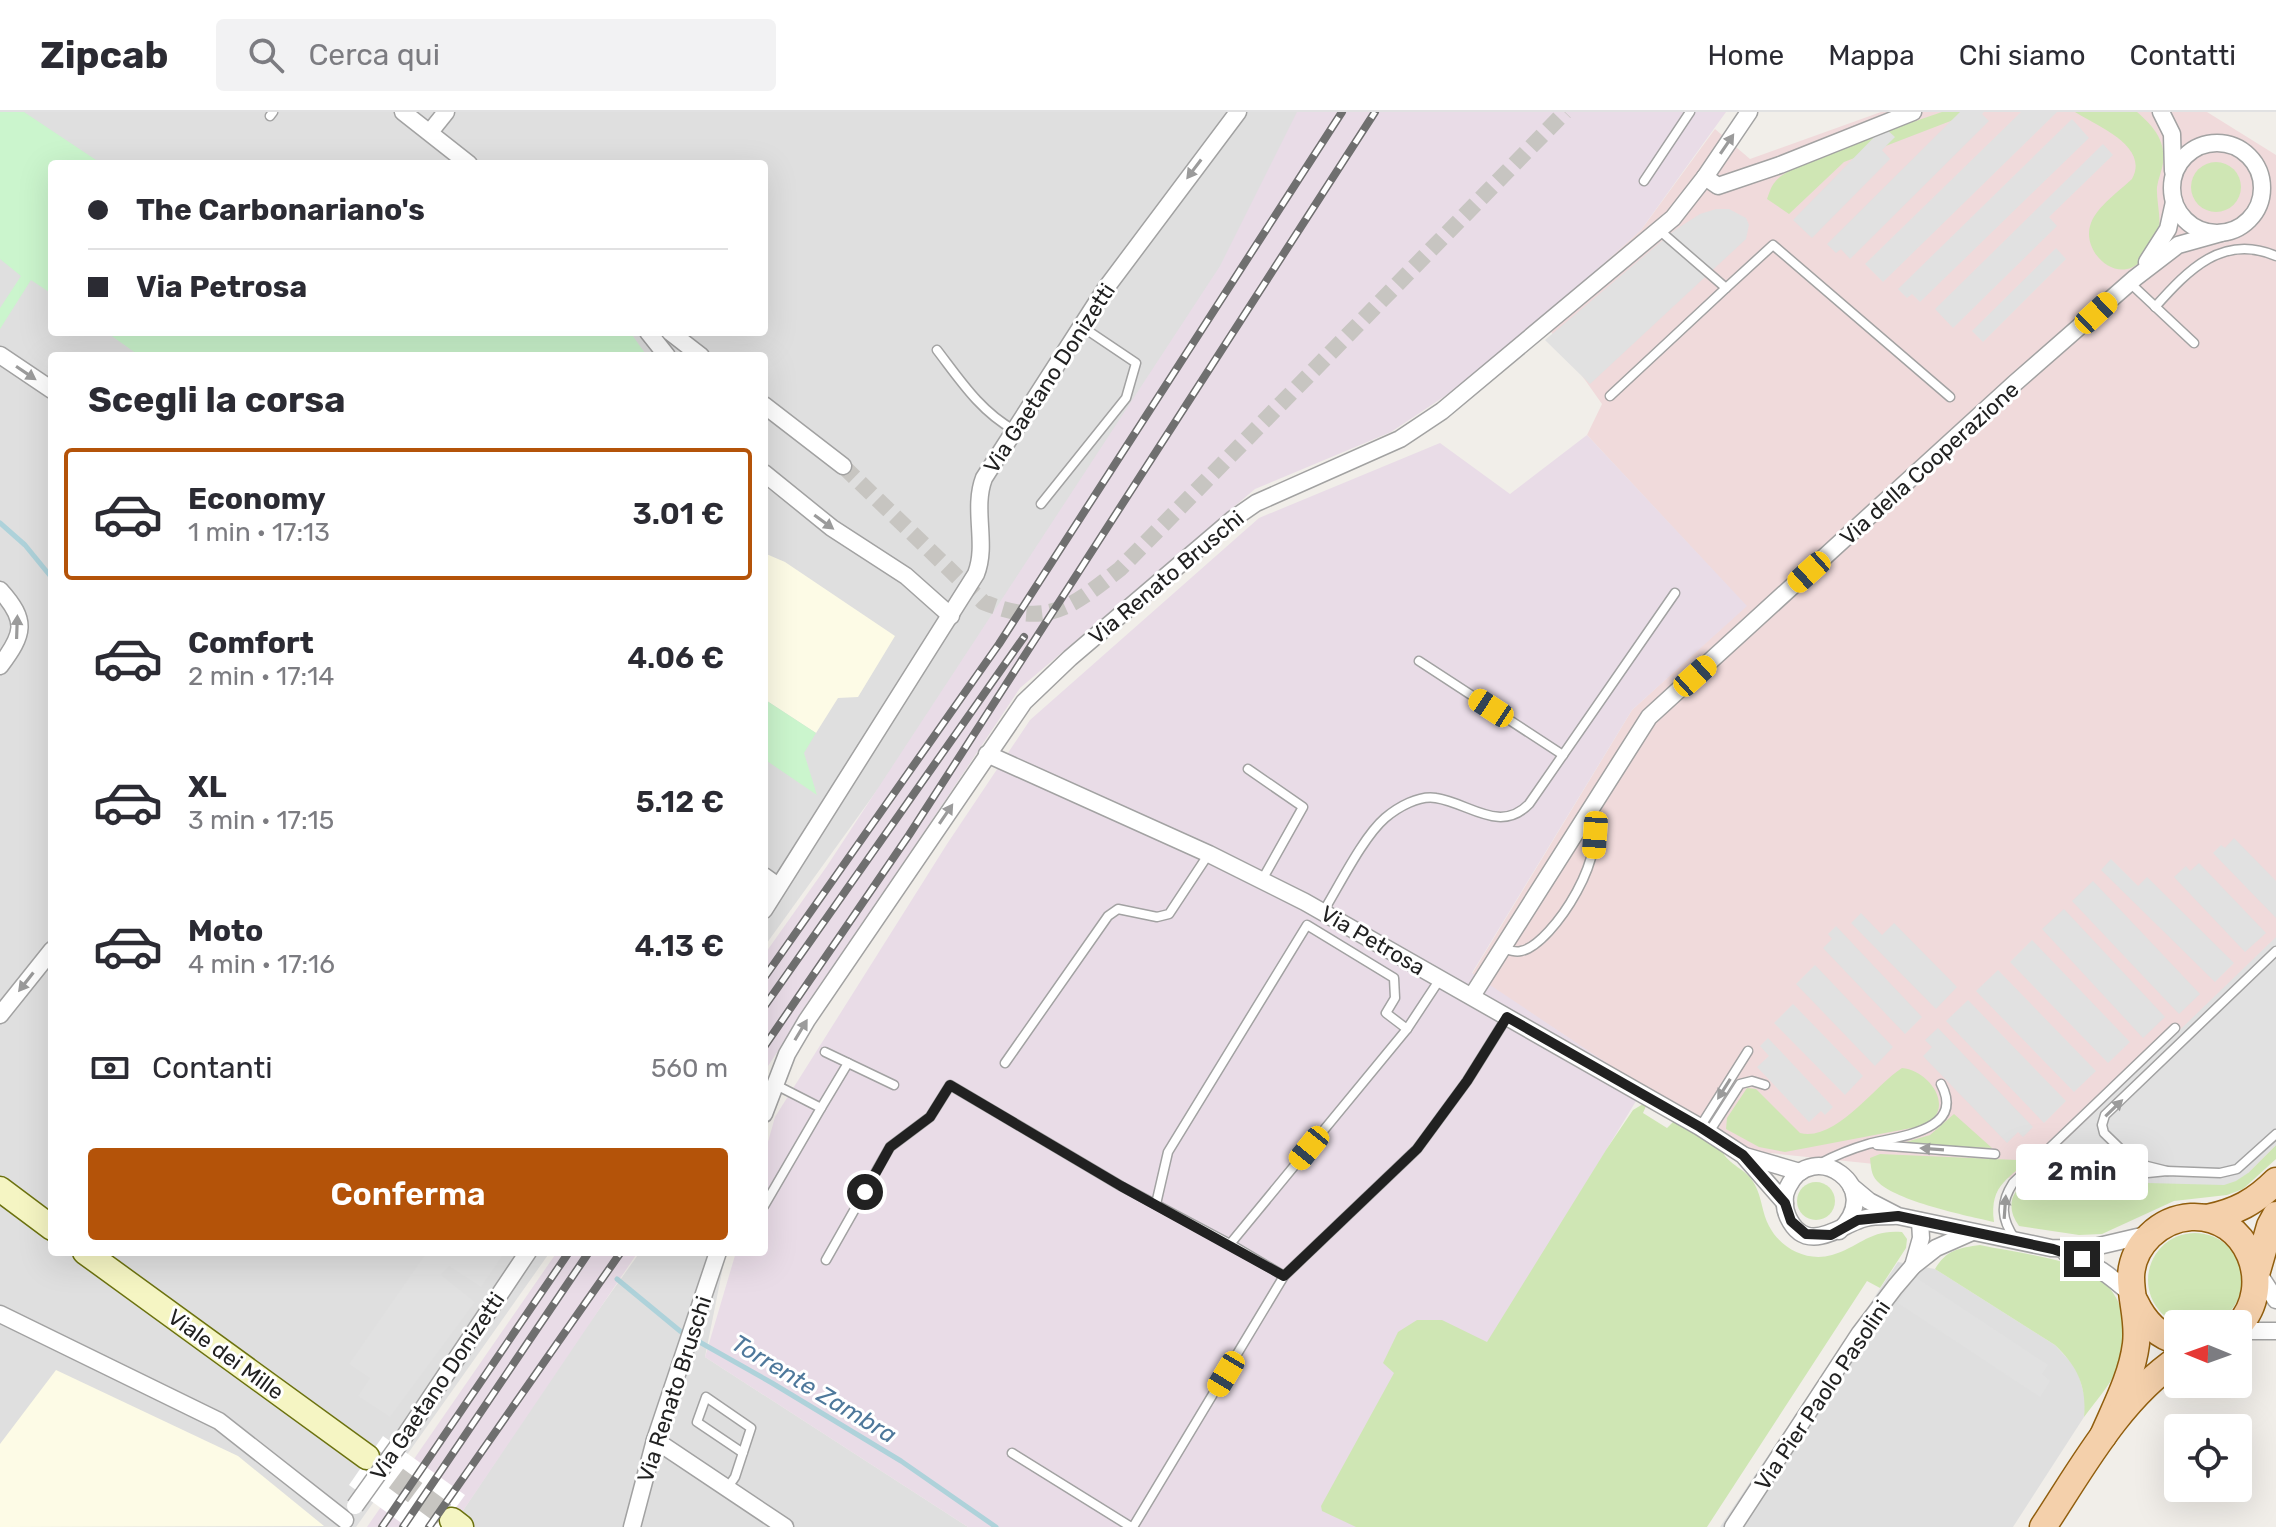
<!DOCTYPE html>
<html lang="it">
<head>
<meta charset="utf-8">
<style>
	:root { --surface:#fff; --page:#f2f2f3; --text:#2b2b33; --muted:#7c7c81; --line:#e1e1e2; --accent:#b45309 }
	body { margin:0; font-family:Rubik,sans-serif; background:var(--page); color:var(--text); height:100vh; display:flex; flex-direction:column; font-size:30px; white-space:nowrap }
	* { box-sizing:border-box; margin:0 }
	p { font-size:26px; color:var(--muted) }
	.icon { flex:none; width:44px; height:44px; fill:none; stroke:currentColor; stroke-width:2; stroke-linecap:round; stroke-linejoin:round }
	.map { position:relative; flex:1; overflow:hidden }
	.drawer { position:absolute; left:48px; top:240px; width:720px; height:904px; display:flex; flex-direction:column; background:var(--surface); border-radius:8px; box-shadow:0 8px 32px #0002 }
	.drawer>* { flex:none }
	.guide { position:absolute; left:48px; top:48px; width:720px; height:176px; border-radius:8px; box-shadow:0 8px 32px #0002; display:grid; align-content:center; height:176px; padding:0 40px; background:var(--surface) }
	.needle { width:52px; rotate:271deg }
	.tools { position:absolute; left:2164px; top:1198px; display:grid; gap:16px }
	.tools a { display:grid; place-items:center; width:88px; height:88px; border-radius:8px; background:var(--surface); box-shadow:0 8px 32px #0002; font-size:40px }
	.end { position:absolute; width:36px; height:36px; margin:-18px; border:10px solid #212121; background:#fff; box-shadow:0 0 0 4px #fff }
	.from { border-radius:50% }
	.bubble { position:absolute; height:56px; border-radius:8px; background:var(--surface); box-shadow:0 8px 32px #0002; font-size:26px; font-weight:600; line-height:56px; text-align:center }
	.car { position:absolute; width:24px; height:48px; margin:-24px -12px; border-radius:10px; box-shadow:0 0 6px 2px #0007; background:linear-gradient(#f5c518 24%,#345 0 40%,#f5c518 0 76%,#345 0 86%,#f5c518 0) }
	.guide b { display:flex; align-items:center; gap:28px; height:76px; font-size:30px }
	.guide b+b { border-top:2px solid var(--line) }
	.guide i { width:20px; height:20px; background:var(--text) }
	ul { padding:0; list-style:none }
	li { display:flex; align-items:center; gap:24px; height:132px; margin:0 16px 12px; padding:0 24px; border:4px solid transparent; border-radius:8px }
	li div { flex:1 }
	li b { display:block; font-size:30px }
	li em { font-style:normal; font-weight:600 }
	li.current { border-color:var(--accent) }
	li>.icon { width:72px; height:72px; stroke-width:1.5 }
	h2 { padding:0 40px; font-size:36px; line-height:96px }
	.pay { display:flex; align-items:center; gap:20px; height:88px; padding:0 40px; font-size:30px }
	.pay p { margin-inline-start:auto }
	.cta { display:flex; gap:16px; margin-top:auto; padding:16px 40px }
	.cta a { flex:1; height:92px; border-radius:8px; background:var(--accent); color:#fff; font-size:32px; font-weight:600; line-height:92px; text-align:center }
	header { display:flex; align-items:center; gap:48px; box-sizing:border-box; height:112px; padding:0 40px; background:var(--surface); border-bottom:2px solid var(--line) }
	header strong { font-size:38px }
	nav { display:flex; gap:44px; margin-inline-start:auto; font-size:28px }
	.search { width:560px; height:72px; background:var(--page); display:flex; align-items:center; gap:20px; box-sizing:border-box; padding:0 28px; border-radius:8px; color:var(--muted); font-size:30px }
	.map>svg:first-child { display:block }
	.residential { fill:#dfdfdf; fill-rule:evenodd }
	.commercial { fill:#f0dadb }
	.industrial { fill:#e9dce7 }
	.education { fill:#fdfbe6 }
	.grass { fill:#cfe6b4 }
	.park { fill:#cbf5cd }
	.parking { fill:#e1e1e1 }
	.pier { fill:#fff }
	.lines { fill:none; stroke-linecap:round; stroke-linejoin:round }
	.stream { stroke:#aed2da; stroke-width:5 }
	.street-tunnel { stroke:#c7c5c1; stroke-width:16; stroke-dasharray:16 8; stroke-linecap:butt }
	.secondary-tunnel { stroke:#c7c5c1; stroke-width:24; stroke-dasharray:24 12; stroke-linecap:butt }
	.lane-casing { stroke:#a2a2a2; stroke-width:11 }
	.street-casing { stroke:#a2a2a2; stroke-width:19 }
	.secondary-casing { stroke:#6c720f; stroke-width:27 }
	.primary-casing { stroke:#915e0e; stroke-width:29 }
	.lane { stroke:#fff; stroke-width:8 }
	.street { stroke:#fff; stroke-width:16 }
	.secondary { stroke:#f5f5c3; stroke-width:24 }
	.primary { stroke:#f4d0ab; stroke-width:26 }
	.rail-casing { stroke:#6f6f6f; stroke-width:8 }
	.rail { stroke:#fff; stroke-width:5; stroke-dasharray:15; stroke-linecap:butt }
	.street-bridge-casing { stroke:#a2a2a2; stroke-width:19; stroke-linecap:butt }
	.street-bridge { stroke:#fff; stroke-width:16 }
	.oneway { fill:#9b9b9b }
	.route { stroke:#212121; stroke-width:10 }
	.labels { text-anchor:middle; stroke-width:6; stroke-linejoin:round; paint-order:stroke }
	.street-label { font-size:22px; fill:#212121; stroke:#fff }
	.water-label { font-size:24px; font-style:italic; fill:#4e789b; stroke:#fff }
</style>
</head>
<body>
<header>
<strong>Zipcab</strong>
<div class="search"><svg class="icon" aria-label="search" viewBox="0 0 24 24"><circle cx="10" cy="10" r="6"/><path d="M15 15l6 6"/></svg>Cerca qui</div>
<nav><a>Home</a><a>Mappa</a><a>Chi siamo</a><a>Contatti</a></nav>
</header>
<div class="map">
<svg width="2276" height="1415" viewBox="0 0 2276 1415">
	<rect width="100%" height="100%" fill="#f1eee9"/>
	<g class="residential">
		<path d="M0,0H1366L764,835V244H52V1140H550L356,1415H0ZM52,52H764V220H52Z"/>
		<polygon points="640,1140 726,1140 705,1245 968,1415 452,1415 570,1238"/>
		<polygon points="1898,1150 1935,1157 2055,1233 2077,1257 2086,1289 2084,1305 2013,1415 1720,1415"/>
	</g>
	<polygon class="commercial" points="1881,0 2207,0 2276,43 2276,1047 2226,1078 2029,1068 1750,1039 1644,976 1472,862 1632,598 1746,494 1587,323 1602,292 1542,207 1641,118 1715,17 1750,47"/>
	<g class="industrial">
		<polygon points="1297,0 1726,0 1641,118 1542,207 1445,284 1391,320 1255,377 1020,576 764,960 764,843 827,754 1220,154"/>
		<polygon points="1587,323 1747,494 1632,598 1472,861 1644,976 1482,1242 1362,1415 968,1415 705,1245 736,1140 764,1140 764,1044 775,1005 947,732 1030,608 1259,406 1440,331 1510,382"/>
		<polygon points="557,1140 638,1140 452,1415 367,1415"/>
	</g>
	<g class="education">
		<polygon points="764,441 785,450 895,524 858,585 838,586 816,621 764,587"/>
		<polygon points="56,1258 238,1344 324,1414 0,1415 0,1332"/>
	</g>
	<g class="grass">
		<path d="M1942,0H1974L1844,50L1789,102L1767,87C1769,82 1771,74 1775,70C1791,48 1911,11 1942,0Z"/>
		<path d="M2075,0H2137C2153,14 2166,28 2163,51C2162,59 2158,67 2157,75C2156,90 2163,110 2157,123C2153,131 2147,143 2141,149C2117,174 2080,139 2091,111C2097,95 2119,79 2132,67C2150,34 2097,14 2075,0Z"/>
		<circle cx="2216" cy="75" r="25"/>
		<path d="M1902,956C1930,958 1958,999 1922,1014L1785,1040L1759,1035L1726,1017L1727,1006L1747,976L1756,977L1800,1021C1836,1030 1874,974 1902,956Z"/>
		<path d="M1643,992H1647L1643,1001L1667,1016L1674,1009L1722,1038C1727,1053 1748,1057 1755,1073C1762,1086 1762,1101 1769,1114C1781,1137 1807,1150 1832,1143C1859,1135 1870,1117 1902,1120L1907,1127L1906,1136L1880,1176L1867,1169L1707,1415H1356L1322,1399L1321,1394L1394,1261L1383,1251L1398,1220L1417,1208H1442L1487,1230L1606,1038L1633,998Z"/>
		<polygon points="1954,1002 1992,1036 1899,1032 1930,1023"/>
		<path d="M2276,1033V1047L2243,1077L2227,1083L2174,1089L2102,1122L2079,1123L2019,1114C2006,1096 2010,1079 2029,1068L2248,1061Z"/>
		<path d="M1880,1042L2017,1048L2032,1043C2011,1068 1989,1070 1994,1110C1968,1104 1895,1089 1877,1069C1871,1063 1871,1054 1870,1046Z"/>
		<circle cx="1816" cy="1089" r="19"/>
		<circle cx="2195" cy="1168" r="47"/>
		<path d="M1980,1133C2013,1140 2050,1144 2082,1156C2121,1170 2135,1219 2119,1254C2111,1272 2096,1289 2084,1305C2087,1274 2077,1254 2055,1233L1935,1157C1946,1138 1959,1136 1980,1133Z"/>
	</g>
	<g class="park">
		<polygon points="0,0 24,0 102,52 52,52 52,182 31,168 0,217 0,196 21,164 0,147"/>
		<polygon points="106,220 630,220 647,244 140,244"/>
		<polygon points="764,587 816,621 804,641 817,683 764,647"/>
	</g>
	<g class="parking">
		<polygon points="1960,0 1984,0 1982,2 1989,9 1850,147 1841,137 1836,141 1827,132"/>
		<polygon points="2021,0 2057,0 1883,170 1865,152"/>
		<polygon points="2072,7 2089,26 1920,190 1912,182 1907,186 1898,177"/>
		<polygon points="1884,15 1895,25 1882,38 1890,47 1812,126 1793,108"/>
		<polygon points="2103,32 2113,43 2049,105 2057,114 1953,216 1935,197"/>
		<polygon points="1716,97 1729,97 1746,106 1749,113 1746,127 1590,272 1545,228 1675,118 1700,102"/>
		<polygon points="2056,136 2066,147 1983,230 1972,219"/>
		<polygon points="2234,726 2276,769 2276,806 2213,741 2221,733 2225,736"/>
		<polygon points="2111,747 2138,774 2147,765 2234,851 2215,870 2101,758"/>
		<polygon points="2199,751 2266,821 2245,840 2174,765 2186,754 2190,759"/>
		<polygon points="2093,769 2200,882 2179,902 2072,789"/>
		<polygon points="2064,797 2165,905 2143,926 2042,817"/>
		<polygon points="1861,801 1882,823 1894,811 1957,875 1936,897 1851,811"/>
		<polygon points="1836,814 1922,905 1905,922 1823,836 1832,827 1828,822"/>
		<polygon points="2276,825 2276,1033 2248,1061 2236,1069 2224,1073 2029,1068 2038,1055"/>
		<polygon points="2032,828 2130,930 2108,951 2010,850"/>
		<polygon points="1815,853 1893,935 1875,954 1796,872"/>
		<polygon points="1998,858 2096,959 2074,980 1976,879"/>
		<polygon points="1968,888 2066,989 2044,1011 1946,909"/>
		<polygon points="1793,892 1863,964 1845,983 1774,911"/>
		<polygon points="1938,916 2033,1015 2023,1025 2018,1020 2007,1031 1923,944 1932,935 1925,928"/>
		<polygon points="1768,926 1833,995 1825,1003 1821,999 1809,1010 1757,955 1769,944 1760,934"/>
		<polygon points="427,1140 505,1140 481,1175 449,1154 441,1163 475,1190 390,1305 358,1284 370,1266 349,1252"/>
		<polygon points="1915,1165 2048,1253 2042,1262 2050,1269 2040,1285 1898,1191"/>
	</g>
	<polygon class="pier" points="383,1324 465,1383 442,1415 407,1415 349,1373"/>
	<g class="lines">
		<g class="stream">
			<polyline points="0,411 25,433 52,466"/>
			<polyline points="617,1167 680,1219 772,1271 901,1349 996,1415"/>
		</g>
		<path class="street-tunnel" d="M843,354L983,490C1048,516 1070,496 1120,457L1565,0"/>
		<polyline class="secondary-tunnel" points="367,1345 452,1408"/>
		<defs>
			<g id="lane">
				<polyline points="270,4 273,0"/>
				<polyline points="1644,69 1690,0"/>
				<polyline points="1659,118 1726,176 1773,133 1950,285"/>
				<polyline points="2130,171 2194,231"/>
				<path d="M2155,195C2188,158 2223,121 2276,144"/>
				<path d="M937,238C960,268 980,299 1014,318"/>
				<polyline points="1610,284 1726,176"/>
				<polyline points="1041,392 1126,286 1136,251 1081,214"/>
				<polyline points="1419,549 1563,643"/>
				<polyline points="1248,657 1303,695 1262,768"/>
				<path d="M1323,800C1339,774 1363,725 1385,706C1398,695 1419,683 1436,686C1469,691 1500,722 1529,692L1675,481"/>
				<path d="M1503,836C1509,838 1515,841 1521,839C1553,833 1616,731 1586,706"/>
				<polyline points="825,940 848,951"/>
				<polyline points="1005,951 1108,804 1118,797 1157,805 1169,802 1208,743"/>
				<polyline points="821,996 848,951 894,973"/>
				<polyline points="1700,1015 1748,939"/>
				<polyline points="1709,1020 1740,972 1752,969 1765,973"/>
				<polyline points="1877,1033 1995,1042"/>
				<path d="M1821,1051C1836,1043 1851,1037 1868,1032C1899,1024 1966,1019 1941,972"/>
				<polyline points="2167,1059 2135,1051 2104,1021 2102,1013 2105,1003 2276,839"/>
				<polyline points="2023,1062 2128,1063 2167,1059 2220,1061 2237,1057 2276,1022"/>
				<polyline points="1156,1092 1168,1040 1307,813 1394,866 1395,886 1386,901 1407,917"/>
				<polyline points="764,1094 821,996 776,973"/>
				<path d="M2015,1127C2001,1107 2000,1091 2013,1071L2175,916"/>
				<polyline points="826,1148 890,1035 930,1005 950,973 1121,1074 1230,1132 1407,917 1440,867"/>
				<polyline points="1284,1164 1417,1037 1467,969 1507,905"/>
				<polyline points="1012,1341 1131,1415"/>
				<polyline points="728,1375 735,1365 751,1316 706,1285 697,1310 743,1341"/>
				<polyline points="1133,1415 1284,1164 1230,1132"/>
			</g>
			<g id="street">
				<polyline points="403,0 469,52"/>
				<polyline points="2161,0 2172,22 2173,59"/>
				<polyline points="430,20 446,0"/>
				<circle cx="2217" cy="76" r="45"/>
				<polyline points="1705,65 1718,74 1780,53 1913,0"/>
				<polyline points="2147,150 2168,117 2174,90"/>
				<polyline points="648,220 667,244"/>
				<polyline points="670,220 701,244"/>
				<polyline points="0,243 52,278"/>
				<polyline points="764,293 843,354"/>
				<polyline points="764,361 832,416 906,464 951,504"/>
				<path d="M0,478C28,509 24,522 0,554"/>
				<polyline points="987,642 1209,742 1305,790 1700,1015 1743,1043 1785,1091"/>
				<polyline points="764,764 778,774"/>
				<path d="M764,798L976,462C988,432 972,397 984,366L1106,176L1238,0"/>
				<polyline points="1472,884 1649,605 2015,271 2135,166 2178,133 2221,121"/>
				<polyline points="0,903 52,838"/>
				<polyline points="764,1002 787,942 807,908 1024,590 1070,546 1233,407 1256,391 1400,327 1442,299 1673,106 1705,65 1749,0"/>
				<polyline points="1745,1044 1800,1060"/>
				<polyline points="1851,1074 1869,1089 1898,1104 2051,1136 2086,1137 2150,1122"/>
				<path d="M1839,1119C1887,1075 1812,1025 1788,1075C1783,1084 1784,1096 1788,1105C1805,1141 1834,1118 1857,1109C1868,1104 1881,1104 1894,1104"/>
				<path d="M2066,1141C2093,1150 2112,1165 2133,1184"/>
				<polyline points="1913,1154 1921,1126 1920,1109"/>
				<polyline points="2257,1159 2276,1188"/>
				<polyline points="0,1202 219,1309 345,1408"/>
				<polyline points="2238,1219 2276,1219"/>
				<polyline points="655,1328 785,1415"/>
				<polyline points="398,1334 528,1140"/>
				<polyline points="632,1415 655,1328 718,1140"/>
				<polyline points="1733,1415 1860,1221 1895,1175 1913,1154 1936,1136 1970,1121"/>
			</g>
			<g id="secondary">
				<polyline points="0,1077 52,1116"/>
				<polyline points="85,1140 367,1345"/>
				<polyline points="452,1408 461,1415"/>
			</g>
			<g id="primary">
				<path d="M2207,1106C2236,1100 2255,1090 2276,1069"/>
				<polyline points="2257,1159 2270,1114 2276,1103"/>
				<path d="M2135,1190C2144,1209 2157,1224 2178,1229"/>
				<path d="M2103,1324C2116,1294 2132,1264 2136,1232C2139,1208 2131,1188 2131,1165C2132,1133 2160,1107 2191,1105C2248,1102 2276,1174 2238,1214"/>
				<path d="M2043,1415C2082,1356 2119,1287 2178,1247"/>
			</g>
		</defs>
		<use href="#lane" class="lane-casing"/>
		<use href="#street" class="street-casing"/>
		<use href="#secondary" class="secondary-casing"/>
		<use href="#primary" class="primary-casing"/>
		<use href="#lane" class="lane"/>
		<use href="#street" class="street"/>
		<use href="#secondary" class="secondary"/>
		<use href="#primary" class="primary"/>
		<defs>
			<g id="rail">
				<polyline points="764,866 999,532 1342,0"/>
				<polyline points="764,895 1024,525"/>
				<polyline points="764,935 909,723 1375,0"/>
				<polyline points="382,1415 569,1140"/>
				<polyline points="403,1415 589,1140"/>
				<polyline points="429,1415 621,1140"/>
			</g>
		</defs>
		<use href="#rail" class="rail-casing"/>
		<use href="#rail" class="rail"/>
		<defs>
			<polyline id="street-bridge" points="355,1394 398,1334"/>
		</defs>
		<use href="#street-bridge" class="street-bridge-casing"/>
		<use href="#street-bridge" class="street-bridge"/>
	</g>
	<defs><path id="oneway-solid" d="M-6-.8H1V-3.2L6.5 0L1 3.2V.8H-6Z" transform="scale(2)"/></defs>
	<g class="oneway">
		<use href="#oneway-solid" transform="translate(1727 32) rotate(-56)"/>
		<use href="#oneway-solid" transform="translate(1194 57) rotate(127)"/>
		<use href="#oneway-solid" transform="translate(26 261) rotate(34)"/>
		<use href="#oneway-solid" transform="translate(824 410) rotate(36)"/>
		<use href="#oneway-solid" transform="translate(17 515) rotate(-88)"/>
		<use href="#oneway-solid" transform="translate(946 702) rotate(-56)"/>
		<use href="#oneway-solid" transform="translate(26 870) rotate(128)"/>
		<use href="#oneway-solid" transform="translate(801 918) rotate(-59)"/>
		<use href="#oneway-solid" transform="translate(1724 977) rotate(122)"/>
		<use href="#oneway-solid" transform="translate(2114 996) rotate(-44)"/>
		<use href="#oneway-solid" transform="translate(1932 1037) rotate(-176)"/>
		<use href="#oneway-solid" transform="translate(2005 1095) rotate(-86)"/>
	</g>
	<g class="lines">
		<polyline class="route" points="865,1080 890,1035 930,1005 950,973 1121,1074 1284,1164 1417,1037 1467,969 1507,905 1700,1015 1743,1043 1785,1091 1791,1109 1806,1122 1831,1123 1858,1108 1898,1104 2053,1137 2082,1147"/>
	</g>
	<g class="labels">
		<g class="street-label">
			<text transform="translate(1049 266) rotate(-57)" y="8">Via Gaetano Donizetti</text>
			<text transform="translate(1929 351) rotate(-42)" y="8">Via della Cooperazione</text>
			<text transform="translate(1166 465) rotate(-40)" y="8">Via Renato Bruschi</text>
			<text transform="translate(1373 828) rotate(30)" y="8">Via Petrosa</text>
			<text transform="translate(226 1242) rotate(36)" y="8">Viale dei Mille</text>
			<text transform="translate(437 1274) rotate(-56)" y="8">Via Gaetano Donizetti</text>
			<text transform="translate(674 1277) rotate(-72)" y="8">Via Renato Bruschi</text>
			<text transform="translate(1822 1283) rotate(-56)" y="8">Via Pier Paolo Pasolini</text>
		</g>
		<g class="water-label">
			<text transform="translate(814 1277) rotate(31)" y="8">Torrente Zambra</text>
		</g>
	</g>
</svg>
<div class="tools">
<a><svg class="needle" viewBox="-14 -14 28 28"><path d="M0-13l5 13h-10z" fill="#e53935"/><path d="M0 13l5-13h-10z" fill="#7c7c81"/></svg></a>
<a><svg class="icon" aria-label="locate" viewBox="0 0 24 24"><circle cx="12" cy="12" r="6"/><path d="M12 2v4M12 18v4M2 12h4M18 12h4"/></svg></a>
</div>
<i class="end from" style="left:865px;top:1080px"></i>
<i class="end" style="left:2082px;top:1147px"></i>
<div class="bubble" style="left:2016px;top:1032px;width:132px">2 min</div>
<i class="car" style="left:2096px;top:201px;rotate:47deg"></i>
<i class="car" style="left:1809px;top:460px;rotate:228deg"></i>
<i class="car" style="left:1695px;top:564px;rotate:48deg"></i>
<i class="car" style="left:1491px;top:596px;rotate:303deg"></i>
<i class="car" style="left:1595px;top:723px;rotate:184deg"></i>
<i class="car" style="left:1309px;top:1036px;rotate:219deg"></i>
<i class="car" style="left:1226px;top:1262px;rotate:211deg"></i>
<div class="guide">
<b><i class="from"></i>The Carbonariano's</b>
<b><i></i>Via Petrosa</b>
</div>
<section class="drawer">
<h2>Scegli la corsa</h2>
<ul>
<li class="current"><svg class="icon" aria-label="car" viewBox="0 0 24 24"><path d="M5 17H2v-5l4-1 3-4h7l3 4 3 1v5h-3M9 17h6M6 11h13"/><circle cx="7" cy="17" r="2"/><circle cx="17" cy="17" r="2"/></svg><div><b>Economy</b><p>1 min · 17:13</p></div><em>3.01 €</em></li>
<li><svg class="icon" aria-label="car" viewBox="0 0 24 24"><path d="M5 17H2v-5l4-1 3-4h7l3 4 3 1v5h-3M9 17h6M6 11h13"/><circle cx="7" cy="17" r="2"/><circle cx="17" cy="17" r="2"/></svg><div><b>Comfort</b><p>2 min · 17:14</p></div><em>4.06 €</em></li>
<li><svg class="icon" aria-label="car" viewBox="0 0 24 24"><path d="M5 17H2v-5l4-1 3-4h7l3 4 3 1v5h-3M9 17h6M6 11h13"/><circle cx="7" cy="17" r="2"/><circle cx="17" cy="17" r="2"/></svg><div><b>XL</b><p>3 min · 17:15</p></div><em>5.12 €</em></li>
<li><svg class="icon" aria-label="car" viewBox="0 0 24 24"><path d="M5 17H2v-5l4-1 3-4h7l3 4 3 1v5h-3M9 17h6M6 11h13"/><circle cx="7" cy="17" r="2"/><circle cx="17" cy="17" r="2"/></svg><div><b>Moto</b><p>4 min · 17:16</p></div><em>4.13 €</em></li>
</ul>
<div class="pay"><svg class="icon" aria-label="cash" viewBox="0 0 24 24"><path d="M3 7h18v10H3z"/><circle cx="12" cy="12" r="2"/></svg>Contanti<p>560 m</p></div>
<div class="cta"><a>Conferma</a></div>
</section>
</div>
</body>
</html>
